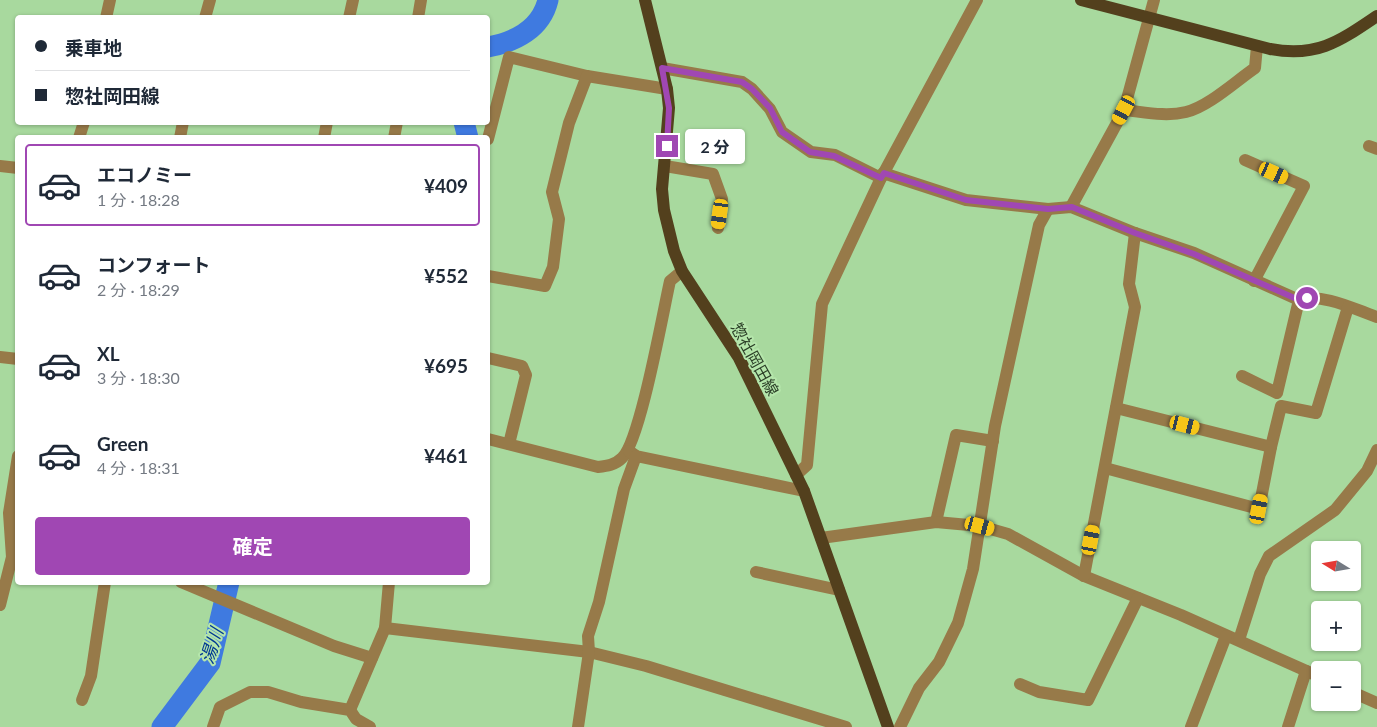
<!DOCTYPE html>
<html lang="ja">
<head>
<meta charset="utf-8">
<style>
	:root { --surface:#fff; --page:#f2f2f3; --text:#1f2937; --muted:#747a83; --line:#e0e1e3; --accent:#a047b3 }
	body { margin:0; font-family:Lato,"Noto Sans JP",sans-serif; background:var(--page); color:var(--text); height:100vh; display:flex; flex-direction:column; font-size:19px; white-space:nowrap }
	* { box-sizing:border-box; margin:0 }
	p { font-size:16px; color:var(--muted) }
	.icon { flex:none; width:28px; height:28px; fill:none; stroke:currentColor; stroke-width:2; stroke-linecap:round; stroke-linejoin:round }
	.map { position:relative; flex:1; overflow:hidden }
	.panel { position:absolute; left:15px; top:135px; width:475px; height:450px; display:flex; flex-direction:column; background:var(--surface); border-radius:5px; box-shadow:0 1px 4px #0004 }
	.panel>* { flex:none }
	.banner { position:absolute; left:15px; top:15px; width:475px; height:110px; border-radius:5px; box-shadow:0 1px 4px #0004; display:grid; align-content:center; height:110px; padding:0 20px; background:var(--surface) }
	.needle { width:32px; rotate:281deg }
	.fabs { position:absolute; left:1311px; top:541px; display:grid; gap:10px }
	.fabs a { display:grid; place-items:center; width:50px; height:50px; border-radius:5px; background:var(--surface); box-shadow:0 1px 4px #0004; font-size:25px }
	.end { position:absolute; width:22px; height:22px; margin:-11px; border:6px solid #a047b3; background:#fff; box-shadow:0 0 0 2px #fff }
	.from { border-radius:50% }
	.bubble { position:absolute; height:35px; border-radius:5px; background:var(--surface); box-shadow:0 1px 4px #0004; font-size:16px; font-weight:700; line-height:35px; text-align:center }
	.car { position:absolute; width:15px; height:30px; margin:-15px -8px; border-radius:6px; box-shadow:0 0 4px 1px #0007; background:linear-gradient(#f5c518 24%,#345 0 40%,#f5c518 0 76%,#345 0 86%,#f5c518 0) }
	.banner b { display:flex; align-items:center; gap:18px; height:48px; font-size:19px }
	.banner b+b { border-top:1px solid var(--line) }
	.banner i { width:12px; height:12px; background:var(--text) }
	ul { padding:9px 0 0; list-style:none }
	li { display:flex; align-items:center; gap:15px; height:82px; margin:0 10px 8px; padding:0 10px; border:2px solid transparent; border-radius:5px }
	li div { flex:1 }
	li b { display:block; font-size:19px }
	li em { font-style:normal; font-weight:700 }
	li.current { border-color:var(--accent) }
	li>.icon { width:45px; height:45px; stroke-width:1.5 }
	.primary-button { display:flex; gap:10px; margin-top:auto; padding:10px 20px }
	.primary-button a { flex:1; height:58px; border-radius:5px; background:var(--accent); color:#fff; font-size:20px; font-weight:700; line-height:58px; text-align:center }
	.map>svg:first-child { display:block }
	.lines { fill:none; stroke-linecap:round; stroke-linejoin:round }
	.river { stroke:#3f7ae0; stroke-width:21 }
	.minor { stroke:#977a49; stroke-width:12 }
	.major { stroke:#53401d; stroke-width:12 }
	.route { stroke:#a047b3; stroke-width:6 }
	.labels { text-anchor:middle; stroke-width:4; stroke-linejoin:round; paint-order:stroke }
	.street-label { font-size:16px; fill:#2c4028; stroke:#b5e6ab }
	.water-label { font-size:18px; font-style:italic; fill:#003993; stroke:#b5e6ab }
</style>
</head>
<body>
<div class="map">
<svg width="1377" height="727" viewBox="0 0 1377 727">
	<rect width="100%" height="100%" fill="#a8d99e"/>
	<g class="lines">
		<g class="river">
			<path d="M488,47C515,42 541,29 548,0"/>
			<polyline points="464,122 468,138"/>
			<polyline points="162,727 210,663 229,582"/>
		</g>
		<g class="minor">
			<polyline points="106,18 110,0"/>
			<polyline points="205,18 210,0"/>
			<polyline points="349,18 353,0"/>
			<polyline points="418,18 421,0"/>
			<polyline points="662,68 742,82 752,89 770,109 782,132 811,152 835,155 881,178"/>
			<path d="M1124,110C1144,112 1166,117 1186,112C1208,107 1236,81 1255,68L1257,46"/>
			<polyline points="79,138 84,122"/>
			<polyline points="180,138 183,122"/>
			<polyline points="324,138 327,122"/>
			<polyline points="394,138 397,122"/>
			<polyline points="488,139 509,57 587,76 667,89"/>
			<polyline points="1369,146 1377,149"/>
			<polyline points="1245,160 1304,186 1254,281"/>
			<polyline points="0,166 18,168"/>
			<polyline points="665,166 713,174 722,199 718,228"/>
			<path d="M883,173L966,200L1048,209L1071,207L1135,233L1194,253L1299,300C1323,293 1354,309 1377,317"/>
			<polyline points="1071,207 1124,110 1154,0"/>
			<polyline points="488,276 545,286 553,267 559,219 552,192 569,123 587,76"/>
			<polyline points="0,357 18,359"/>
			<polyline points="488,358 522,366 526,375 509,444"/>
			<polyline points="1242,376 1277,393 1299,300"/>
			<path d="M488,439L598,467C607,466 615,465 622,458C640,442 663,312 670,281L682,271"/>
			<polyline points="1271,447 1281,406 1316,413 1348,307"/>
			<polyline points="629,451 636,456 804,491"/>
			<polyline points="1105,468 1259,509 1271,447 1116,408"/>
			<polyline points="796,475 807,465 822,304 881,178 977,0"/>
			<polyline points="936,522 956,435 993,441"/>
			<polyline points="821,538 936,522 980,526 1008,534 1084,576 1181,615 1320,677"/>
			<polyline points="756,572 839,590"/>
			<polyline points="1084,576 1135,307 1129,284 1135,233"/>
			<polyline points="181,582 334,646 372,658"/>
			<polyline points="0,605 12,557 9,513 18,456"/>
			<polyline points="385,628 589,652 646,666 846,727"/>
			<polyline points="1239,640 1260,574 1269,556 1335,510 1367,471 1377,450"/>
			<polyline points="1020,684 1039,692 1088,700 1138,598"/>
			<polyline points="1352,692 1377,703"/>
			<polyline points="82,700 91,676 105,582"/>
			<polyline points="350,710 385,628 389,582"/>
			<polyline points="213,727 220,707 250,692 268,692 301,702 350,710 356,719 370,727"/>
			<polyline points="578,727 589,652 588,636 599,602 624,489 636,456"/>
			<polyline points="900,727 919,688 939,662 958,623 973,569 995,426 1039,225 1048,209"/>
			<polyline points="1191,727 1226,636"/>
			<polyline points="1288,727 1306,671"/>
		</g>
		<g class="major">
			<polyline points="645,0 667,89 669,108 662,189 664,210 674,251 682,271 739,358 804,491 888,727"/>
			<path d="M1081,0L1270,49C1317,58 1340,41 1377,16"/>
		</g>
	</g>
	<g class="lines">
		<polyline class="route" points="667,146 669,108 662,68 742,82 752,89 770,108 782,132 810,152 834,156 881,178 884,173 966,200 1048,209 1072,207 1135,233 1194,254 1299,300 1307,298"/>
	</g>
	<g class="labels">
		<g class="street-label">
			<text transform="translate(755 359) rotate(61)" y="6">惣社岡田線</text>
		</g>
		<g class="water-label">
			<text transform="translate(212 646) rotate(-72)" y="6">湯川</text>
		</g>
	</g>
</svg>
<div class="fabs">
<a><svg class="needle" viewBox="-14 -14 28 28"><path d="M0-13l5 13h-10z" fill="#e53935"/><path d="M0 13l5-13h-10z" fill="#747a83"/></svg></a>
<a>+</a>
<a>−</a>
</div>
<i class="end from" style="left:1307px;top:298px"></i>
<i class="end" style="left:667px;top:146px"></i>
<div class="bubble" style="left:685px;top:129px;width:60px">2 分</div>
<i class="car" style="left:1124px;top:110px;rotate:208deg"></i>
<i class="car" style="left:1274px;top:173px;rotate:114deg"></i>
<i class="car" style="left:720px;top:214px;rotate:188deg"></i>
<i class="car" style="left:1185px;top:425px;rotate:104deg"></i>
<i class="car" style="left:1259px;top:509px;rotate:11deg"></i>
<i class="car" style="left:980px;top:526px;rotate:105deg"></i>
<i class="car" style="left:1091px;top:540px;rotate:11deg"></i>
<div class="banner">
<b><i class="from"></i>乗車地</b>
<b><i></i>惣社岡田線</b>
</div>
<section class="panel">
<ul>
<li class="current"><svg class="icon" aria-label="car" viewBox="0 0 24 24"><path d="M5 17H2v-5l4-1 3-4h7l3 4 3 1v5h-3M9 17h6M6 11h13"/><circle cx="7" cy="17" r="2"/><circle cx="17" cy="17" r="2"/></svg><div><b>エコノミー</b><p>1 分 · 18:28</p></div><em>¥409</em></li>
<li><svg class="icon" aria-label="car" viewBox="0 0 24 24"><path d="M5 17H2v-5l4-1 3-4h7l3 4 3 1v5h-3M9 17h6M6 11h13"/><circle cx="7" cy="17" r="2"/><circle cx="17" cy="17" r="2"/></svg><div><b>コンフォート</b><p>2 分 · 18:29</p></div><em>¥552</em></li>
<li><svg class="icon" aria-label="car" viewBox="0 0 24 24"><path d="M5 17H2v-5l4-1 3-4h7l3 4 3 1v5h-3M9 17h6M6 11h13"/><circle cx="7" cy="17" r="2"/><circle cx="17" cy="17" r="2"/></svg><div><b>XL</b><p>3 分 · 18:30</p></div><em>¥695</em></li>
<li><svg class="icon" aria-label="car" viewBox="0 0 24 24"><path d="M5 17H2v-5l4-1 3-4h7l3 4 3 1v5h-3M9 17h6M6 11h13"/><circle cx="7" cy="17" r="2"/><circle cx="17" cy="17" r="2"/></svg><div><b>Green</b><p>4 分 · 18:31</p></div><em>¥461</em></li>
</ul>
<div class="primary-button"><a>確定</a></div>
</section>
</div>
</body>
</html>
